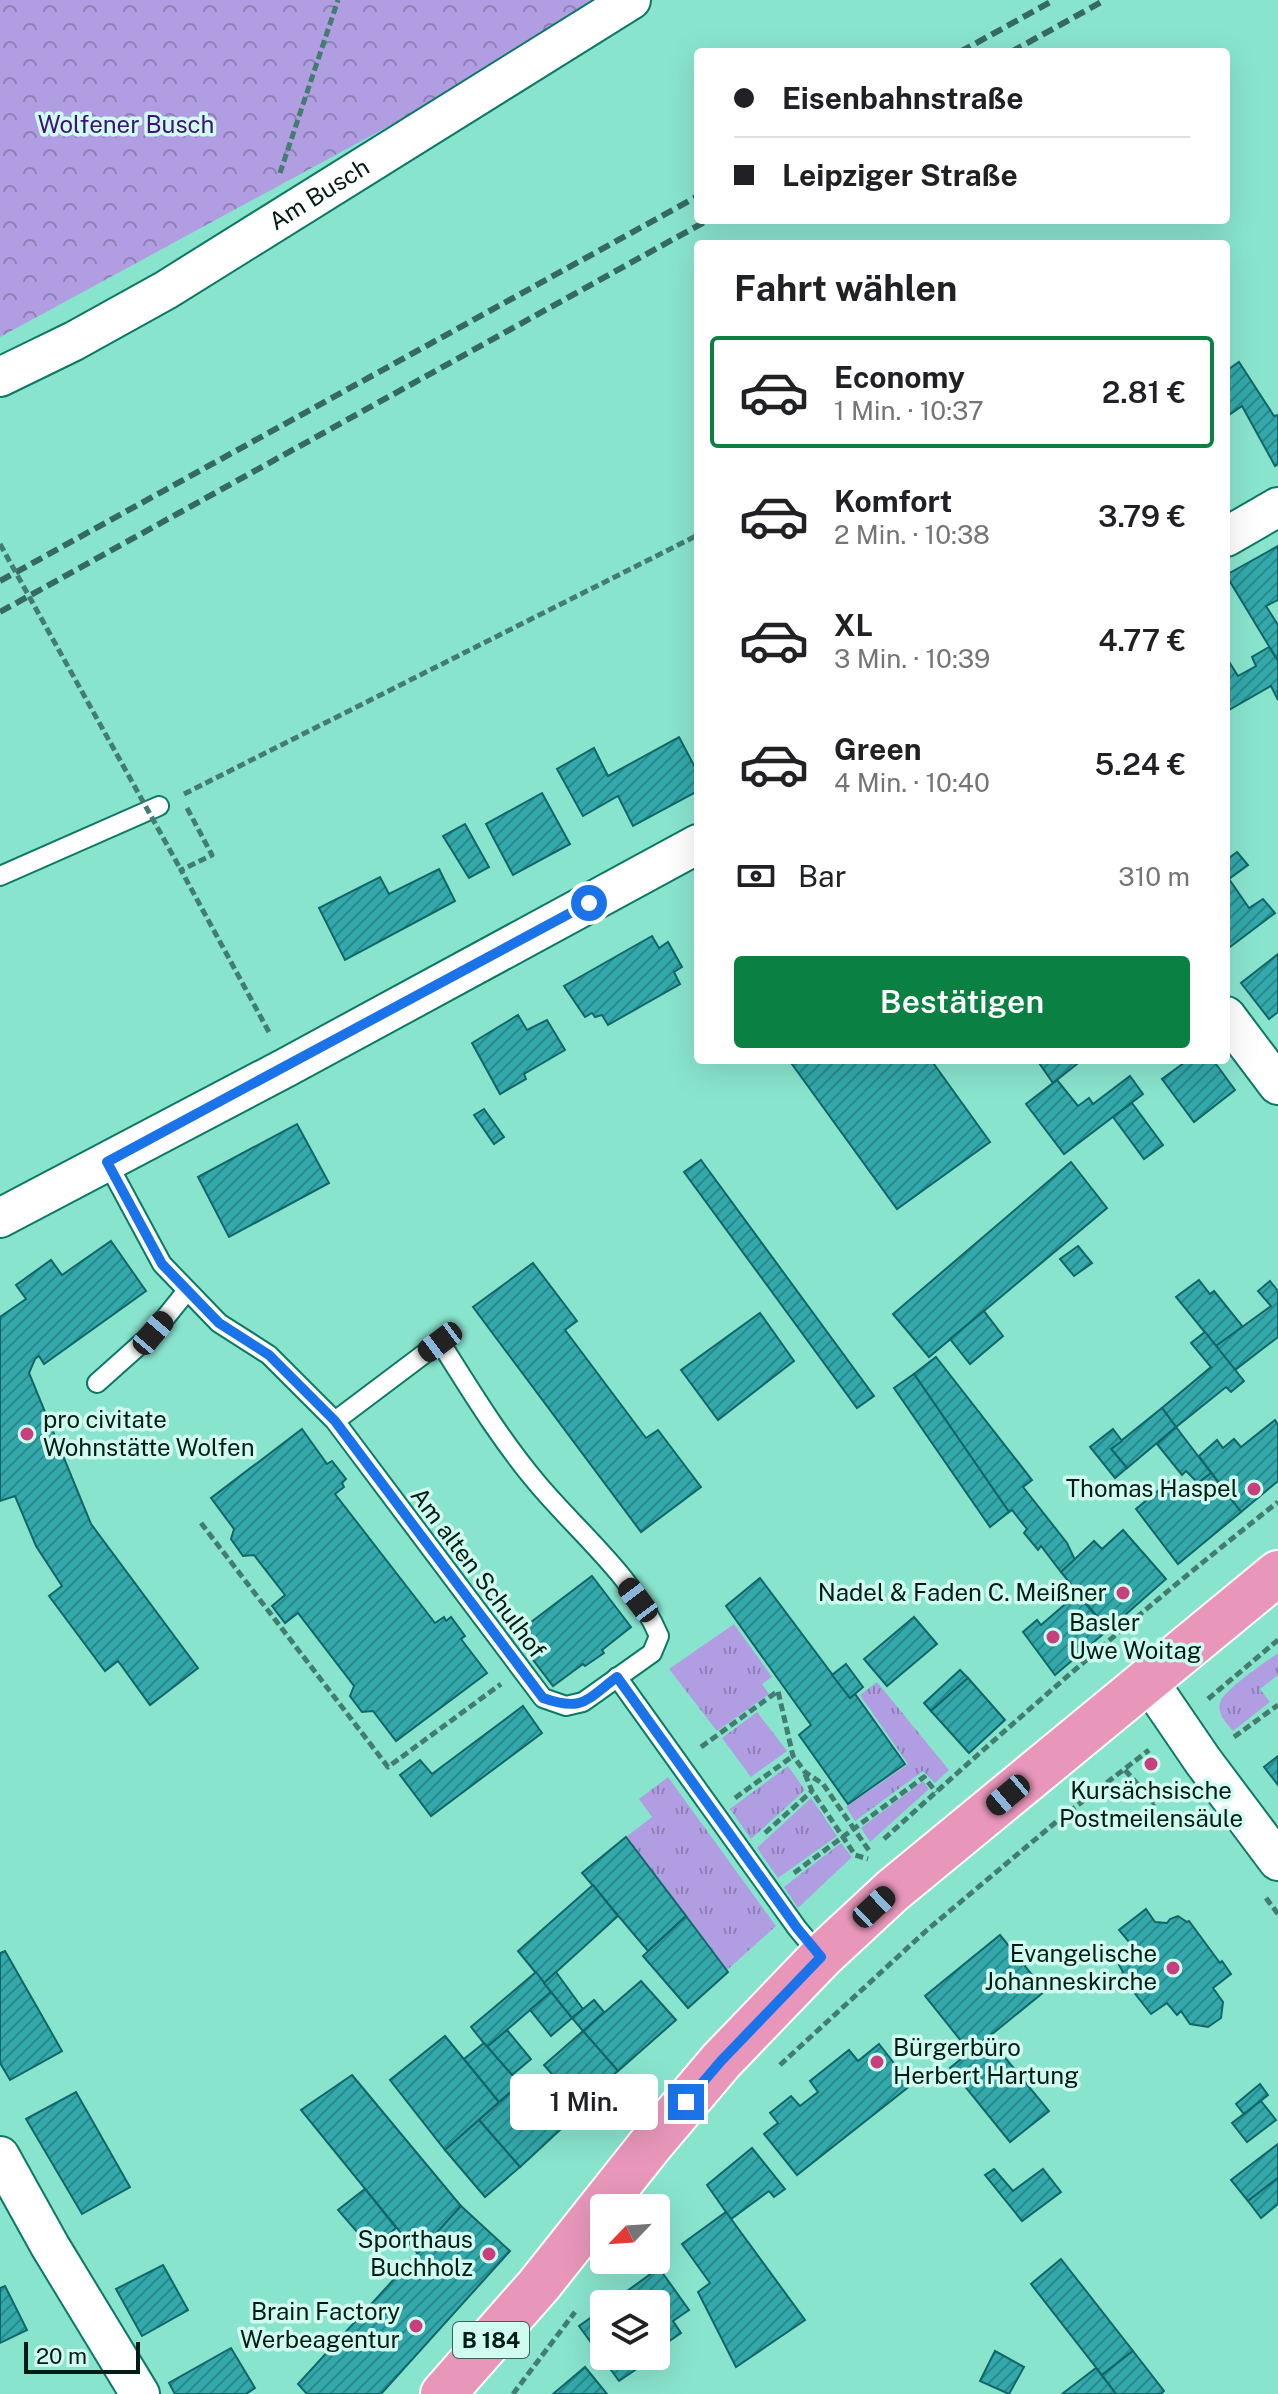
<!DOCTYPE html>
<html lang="de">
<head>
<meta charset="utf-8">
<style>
	:root { --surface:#fff; --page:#f6f6f6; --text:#202124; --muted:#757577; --line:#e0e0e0; --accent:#0b8043 }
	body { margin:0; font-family:"Public Sans",sans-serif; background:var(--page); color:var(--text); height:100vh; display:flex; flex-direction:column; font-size:30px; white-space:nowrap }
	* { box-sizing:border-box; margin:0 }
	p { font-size:26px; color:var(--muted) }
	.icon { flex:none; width:44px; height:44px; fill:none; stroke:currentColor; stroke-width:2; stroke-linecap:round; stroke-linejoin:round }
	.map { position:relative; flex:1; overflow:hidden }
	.side { position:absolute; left:694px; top:240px; width:536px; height:824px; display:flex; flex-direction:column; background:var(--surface); border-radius:8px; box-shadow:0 8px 32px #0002 }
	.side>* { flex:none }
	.hud { position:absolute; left:694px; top:48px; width:536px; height:176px; border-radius:8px; box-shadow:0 8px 32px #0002; display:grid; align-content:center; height:176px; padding:0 40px; background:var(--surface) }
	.needle { width:52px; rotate:245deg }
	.buttons { position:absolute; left:590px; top:2194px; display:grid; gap:16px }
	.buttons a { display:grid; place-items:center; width:80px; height:80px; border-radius:8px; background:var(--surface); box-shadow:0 8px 32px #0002; font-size:40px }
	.scale { position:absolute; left:24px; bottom:20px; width:116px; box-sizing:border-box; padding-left:8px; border:4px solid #001c16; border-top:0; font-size:22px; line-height:28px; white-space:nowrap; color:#001c16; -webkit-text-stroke:6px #d0fbef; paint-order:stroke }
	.end { position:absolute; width:36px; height:36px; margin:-18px; border:10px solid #1a73e8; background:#fff; box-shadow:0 0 0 4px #fff }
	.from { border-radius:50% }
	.bubble { position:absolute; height:56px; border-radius:8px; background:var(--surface); box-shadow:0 8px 32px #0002; font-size:26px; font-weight:600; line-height:56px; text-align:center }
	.car { position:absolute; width:24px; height:48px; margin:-24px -12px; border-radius:10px; box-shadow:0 0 6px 2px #0007; background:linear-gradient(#222 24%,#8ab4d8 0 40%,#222 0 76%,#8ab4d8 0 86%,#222 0) }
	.hud b { display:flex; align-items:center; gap:28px; height:76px; font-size:30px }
	.hud b+b { border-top:2px solid var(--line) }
	.hud i { width:20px; height:20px; background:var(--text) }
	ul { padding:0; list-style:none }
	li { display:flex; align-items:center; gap:24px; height:112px; margin:0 16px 12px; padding:0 24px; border:4px solid transparent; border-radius:8px }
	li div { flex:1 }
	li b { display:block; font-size:30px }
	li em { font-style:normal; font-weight:600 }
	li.current { border-color:var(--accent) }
	li>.icon { width:72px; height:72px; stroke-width:1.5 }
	h2 { padding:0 40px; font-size:36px; line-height:96px }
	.pay { display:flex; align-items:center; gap:20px; height:88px; padding:0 40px; font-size:30px }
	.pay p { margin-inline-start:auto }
	.action { display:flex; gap:16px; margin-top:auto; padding:16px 40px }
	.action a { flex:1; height:92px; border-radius:8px; background:var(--accent); color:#fff; font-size:32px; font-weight:600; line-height:92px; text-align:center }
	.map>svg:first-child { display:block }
	.grass { fill:url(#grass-tufts) }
	.forest { fill:url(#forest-crowns) }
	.building { fill:url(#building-hatch); stroke:#126668; stroke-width:2 }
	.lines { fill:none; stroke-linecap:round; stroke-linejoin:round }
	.service-casing { stroke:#0c7866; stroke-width:22 }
	.minor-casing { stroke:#0c7866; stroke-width:42 }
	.primary-casing { stroke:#fff; stroke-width:48 }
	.path { stroke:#427d6f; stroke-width:5; stroke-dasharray:8 4; stroke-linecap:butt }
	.service { stroke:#fff; stroke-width:18 }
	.minor { stroke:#fff; stroke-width:38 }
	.primary { stroke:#e897ba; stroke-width:44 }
	.rail { stroke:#366a5e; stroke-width:6; stroke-dasharray:12 6; stroke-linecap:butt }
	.path-bridge { stroke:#427d6f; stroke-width:5; stroke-dasharray:8 4; stroke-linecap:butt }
	.route { stroke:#1a73e8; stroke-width:10 }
	.poi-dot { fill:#c73f7c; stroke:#d0fbef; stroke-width:3 }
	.labels { text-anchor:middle; stroke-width:7; stroke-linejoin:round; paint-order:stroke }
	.shield { fill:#d0fbef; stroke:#3e5f57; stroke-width:2 }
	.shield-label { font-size:22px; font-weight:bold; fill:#001c16 }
	.park-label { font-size:24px; fill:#3f1177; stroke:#d0fbef }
	.street-label { font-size:24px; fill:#001c16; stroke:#d0fbef }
	.poi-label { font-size:24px; fill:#001c16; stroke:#d0fbef; text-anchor:end }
</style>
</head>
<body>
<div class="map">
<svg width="1278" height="2394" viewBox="0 0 1278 2394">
	<defs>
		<pattern id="grass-tufts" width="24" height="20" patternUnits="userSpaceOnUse" patternTransform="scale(2)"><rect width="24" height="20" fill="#b19ee2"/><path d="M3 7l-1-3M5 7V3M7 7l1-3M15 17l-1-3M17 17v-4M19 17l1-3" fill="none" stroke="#8e80b6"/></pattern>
		<pattern id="forest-crowns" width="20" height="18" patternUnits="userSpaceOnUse" patternTransform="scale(2)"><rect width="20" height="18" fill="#b19ee2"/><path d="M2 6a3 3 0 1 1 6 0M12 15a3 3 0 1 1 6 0" fill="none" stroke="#8e80b6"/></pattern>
		<pattern id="building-hatch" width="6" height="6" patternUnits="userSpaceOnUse" patternTransform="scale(2)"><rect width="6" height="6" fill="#33a9ab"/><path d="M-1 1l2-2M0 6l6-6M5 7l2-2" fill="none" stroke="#29898a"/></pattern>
	</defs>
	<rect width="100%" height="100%" fill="#89e4ce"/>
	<g class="grass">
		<polygon points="734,1624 772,1677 762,1684 769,1694 717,1731 669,1669"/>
		<path d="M1278,1653V1675L1260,1689L1270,1702L1233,1731C1226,1723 1217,1714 1220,1703C1223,1690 1266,1662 1278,1653Z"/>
		<polygon points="877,1682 949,1770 935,1783 923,1771 855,1821 846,1807 908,1764 860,1695"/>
		<polygon points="757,1712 787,1751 751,1777 722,1738"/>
		<polygon points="788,1766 805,1790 751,1839 730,1809"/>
		<polygon points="668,1777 776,1926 726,1971 626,1837 652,1817 639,1799"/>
		<polygon points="923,1781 929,1789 870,1842 861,1828"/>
		<polygon points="811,1798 837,1836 778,1878 757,1848"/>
		<polygon points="841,1843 852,1857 798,1908 784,1887"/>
	</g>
	<polygon class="forest" points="0,0 605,0 551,38 0,337"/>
	<g class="building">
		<polygon points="1239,362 1274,416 1278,415 1278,464 1275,466 1242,406 1226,417 1226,371"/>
		<polygon points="1278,546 1278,600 1266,606 1278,625 1278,661 1226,575"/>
		<polygon points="1269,647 1278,661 1278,700 1271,686 1229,710 1226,705 1226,657 1238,676 1256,666 1252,657"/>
		<polygon points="679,737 698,773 698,791 633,826 618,796 583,816 557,769 594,748 608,776"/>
		<polygon points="542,793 570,844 513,875 486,824"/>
		<polygon points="465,824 489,867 469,878 443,836"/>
		<polygon points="1237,852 1248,865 1229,879 1249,908 1263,899 1275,913 1226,950 1226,860"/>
		<polygon points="439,869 455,901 345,960 319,908 380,877 389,894"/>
		<polygon points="652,936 659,948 668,942 682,967 674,972 680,984 608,1025 602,1015 595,1017 592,1013 585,1017 564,986"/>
		<polygon points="1278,954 1278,1012 1269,1019 1241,983"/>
		<polygon points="518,1015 527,1030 547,1020 565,1050 524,1074 526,1079 500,1094 472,1043"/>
		<polygon points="789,1060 931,1060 990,1142 897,1209"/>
		<polygon points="1037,1060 1082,1060 1053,1083"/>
		<polygon points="1188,1060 1213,1060 1235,1090 1194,1122 1162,1079"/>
		<polygon points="1130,1076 1143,1094 1064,1154 1026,1104 1057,1080 1078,1106 1089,1098 1093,1104"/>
		<polygon points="1132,1103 1163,1145 1144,1159 1113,1117"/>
		<polygon points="484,1109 504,1137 494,1144 474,1115"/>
		<polygon points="297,1124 329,1183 229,1237 198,1177"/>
		<polygon points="701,1160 874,1396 857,1408 684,1172"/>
		<polygon points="1071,1162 1107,1208 929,1357 893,1314"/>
		<polygon points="111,1241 146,1291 44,1364 39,1356 35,1359 29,1373 91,1524 198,1668 150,1705 118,1661 105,1671 49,1596 62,1586 36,1546 15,1496 0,1501 0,1317 26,1299 16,1285 51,1260 62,1275"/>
		<polygon points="1078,1246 1092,1263 1074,1276 1060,1259"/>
		<polygon points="533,1263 577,1321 565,1330 646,1438 658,1430 701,1487 641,1532 473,1307"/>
		<polygon points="1199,1280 1210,1294 1214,1291 1243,1327 1216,1346 1176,1297"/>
		<polygon points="1270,1281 1278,1291 1278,1337 1235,1370 1216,1346 1271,1306 1258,1291"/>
		<polygon points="984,1311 1003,1336 970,1364 950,1339"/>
		<polygon points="760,1313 794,1361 718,1420 681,1370"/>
		<polygon points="1205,1332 1244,1381 1231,1392 1226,1387 1176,1427 1162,1408 1211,1367 1191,1343"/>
		<polygon points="936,1357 1032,1480 1023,1487 1067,1543 1075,1560 1061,1572 1041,1546 1038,1550 1024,1533 1027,1529 1012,1510 1009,1512 914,1374"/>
		<polygon points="914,1374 1009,1512 990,1527 894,1388"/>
		<polygon points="1162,1408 1176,1427 1127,1468 1111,1449"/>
		<polygon points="1275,1420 1278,1425 1278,1481 1241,1512 1199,1456 1217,1440 1223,1448 1234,1439 1241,1447"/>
		<polygon points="1176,1427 1211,1473 1198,1483 1186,1471 1182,1475 1157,1444"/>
		<polygon points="302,1429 327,1464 332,1461 346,1479 342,1483 344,1487 335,1494 435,1623 444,1617 446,1621 451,1617 465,1636 461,1639 487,1673 396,1741 373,1711 362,1712 350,1696 354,1686 298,1613 285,1623 272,1606 285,1595 254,1555 243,1556 231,1539 234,1529 211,1498"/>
		<polygon points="1113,1429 1122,1441 1111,1449 1127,1468 1115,1478 1090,1447"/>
		<polygon points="1211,1473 1241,1512 1178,1564 1136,1509 1170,1481 1182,1496"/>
		<polygon points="1123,1530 1166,1579 1108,1630 1061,1572 1094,1541 1102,1549"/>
		<polygon points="592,1576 631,1627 602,1650 604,1653 585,1666 583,1664 553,1686 514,1635"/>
		<polygon points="760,1578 850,1698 855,1694 905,1764 848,1804 799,1735 811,1725 726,1606"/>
		<polygon points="1077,1594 1108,1630 1055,1675 1023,1632 1037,1620 1041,1625"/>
		<polygon points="914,1617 937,1644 887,1686 864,1659"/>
		<polygon points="846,1664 863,1687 850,1698 832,1675"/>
		<polygon points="960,1670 968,1678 931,1711 924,1703"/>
		<polygon points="968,1678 1005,1720 969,1753 931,1711"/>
		<polygon points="523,1706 542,1733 431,1816 400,1775 420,1760 432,1774"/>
		<polygon points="1278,1756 1278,1785 1264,1767"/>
		<polygon points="626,1837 686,1916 648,1951 582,1873"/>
		<polygon points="593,1885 618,1916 544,1983 518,1951"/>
		<polygon points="1146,1909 1155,1922 1167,1923 1170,1919 1178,1916 1187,1922 1189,1921 1220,1963 1222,1961 1231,1974 1213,1988 1223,2002 1221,2018 1208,2027 1190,2024 1181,2011 1177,2015 1167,2003 1151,2014 1121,1976 1123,1972 1119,1965 1120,1959 1129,1954 1130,1943 1119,1930"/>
		<polygon points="686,1916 728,1972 688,2008 643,1956"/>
		<polygon points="1000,1935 1045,1991 970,2052 925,1996"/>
		<polygon points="5,1951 62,2051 10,2080 0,2063 0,1953"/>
		<polygon points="536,1972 551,1992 487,2047 471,2027"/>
		<polygon points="556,1972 583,2009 572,2018 544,1983"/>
		<polygon points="641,1981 676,2020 618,2071 583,2031"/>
		<polygon points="551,1992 572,2018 551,2036 530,2010"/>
		<polygon points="594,2000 604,2012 583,2031 572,2018"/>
		<polygon points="507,2030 531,2059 512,2075 487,2047"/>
		<polygon points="583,2031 618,2071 579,2105 544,2065"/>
		<polygon points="445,2036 499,2102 445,2150 390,2080"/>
		<polygon points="988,2037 1049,2111 1010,2142 950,2068"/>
		<polygon points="484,2043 520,2084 499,2102 464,2059"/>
		<polygon points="879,2044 911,2085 797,2175 764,2134 778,2123 770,2113 791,2096 800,2106 818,2092 810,2081 849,2050 858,2061"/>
		<polygon points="352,2075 461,2206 418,2254 301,2110"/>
		<polygon points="520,2084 560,2130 520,2167 479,2120"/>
		<polygon points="1260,2084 1268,2095 1244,2114 1236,2104"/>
		<polygon points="76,2092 130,2187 82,2214 26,2119"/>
		<polygon points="1261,2101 1276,2120 1247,2142 1232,2123"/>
		<polygon points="479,2120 520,2167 485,2197 445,2150"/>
		<polygon points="1278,2144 1278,2178 1248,2201 1231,2180"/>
		<polygon points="752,2148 785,2189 774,2197 769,2191 731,2219 707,2185"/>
		<polygon points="994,2169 1013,2191 1043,2169 1061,2192 1022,2221 985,2175"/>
		<polygon points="1278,2178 1278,2204 1261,2218 1248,2201"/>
		<polygon points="365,2189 396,2228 372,2249 338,2210"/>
		<polygon points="461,2206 510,2251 381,2394 307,2394 298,2384"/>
		<polygon points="726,2212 805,2320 736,2367 698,2292 710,2283 682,2244"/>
		<polygon points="1061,2259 1133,2351 1102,2375 1031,2284"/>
		<polygon points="163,2265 188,2310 142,2336 116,2289"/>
		<polygon points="659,2268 689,2310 673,2321 681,2333 658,2349 656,2304 609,2304"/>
		<polygon points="5,2286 27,2330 0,2343 0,2288"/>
		<polygon points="599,2312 604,2320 604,2356 629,2356 638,2368 619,2381 579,2326"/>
		<polygon points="231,2348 255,2388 246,2394 175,2394 169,2383"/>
		<polygon points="995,2351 1024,2367 1009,2394 980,2381"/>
		<polygon points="1133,2351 1164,2391 1161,2394 1116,2394 1102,2375"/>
		<polygon points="585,2367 607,2394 553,2394"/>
		<polygon points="1096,2368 1116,2394 1062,2394"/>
	</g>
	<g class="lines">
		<defs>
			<g id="service">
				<polyline points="0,876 159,806"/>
				<path d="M107,1162L162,1264L219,1323L269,1355L335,1421L543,1698L566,1706L583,1702L652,1653L659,1636C635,1578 577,1531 537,1483C500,1439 471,1391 440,1342L335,1421"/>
				<polyline points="97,1383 153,1333 186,1292"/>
				<polyline points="617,1677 797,1928 821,1957"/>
			</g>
			<g id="minor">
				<path id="s1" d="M0,377L74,341L166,290L631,0"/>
				<polyline points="1226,537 1278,507"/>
				<polyline points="1226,1016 1278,1085"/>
				<polyline points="0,1218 287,1067 698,844"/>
				<polyline points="1147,1679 1203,1761 1278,1861"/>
				<polyline points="0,2156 50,2246 140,2394"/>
			</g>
			<polyline id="primary" points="443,2394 539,2285 651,2144 721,2061 821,1957 892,1891 1278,1573"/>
		</defs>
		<use href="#service" class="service-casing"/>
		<use href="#minor" class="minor-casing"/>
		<use href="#primary" class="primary-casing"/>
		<g class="path">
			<polyline points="280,173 338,0"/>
			<polyline points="184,794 698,535"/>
			<polyline points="187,808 212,855 181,870 270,1034"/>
			<polyline points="201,1523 388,1767 501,1684"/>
			<polyline points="1208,1699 1278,1640"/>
			<polyline points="1234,1737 1278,1705"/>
			<polyline points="701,1747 778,1691 793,1756 805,1772 823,1784 870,1852"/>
			<polyline points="1125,1770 1154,1803 1173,1786"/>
			<polyline points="805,1774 812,1791 855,1855 868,1859"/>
			<polyline points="735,1798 793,1756"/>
			<polyline points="765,1833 812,1791"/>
			<path d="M884,1839C1012,1723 1142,1609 1278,1502"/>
			<polyline points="794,1873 924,1777 936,1792"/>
			<polyline points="1266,1898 1278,1914"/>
			<polyline points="780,2065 927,1930 1056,1822 1149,1750"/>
			<polyline points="513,2394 575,2312"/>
		</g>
		<use href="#service" class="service"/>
		<use href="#minor" class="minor"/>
		<use href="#primary" class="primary"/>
		<g class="rail">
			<polyline points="960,52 1054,0"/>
			<polyline points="1011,52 1105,0"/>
			<polyline points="0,581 698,196"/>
			<polyline points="0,612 708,220"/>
		</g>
		<polyline class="path-bridge" points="0,544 181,870"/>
	</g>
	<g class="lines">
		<path class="route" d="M589,903L107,1162L162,1264L219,1323L269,1355L335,1421L543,1698C583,1712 586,1700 617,1677L797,1928L821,1957L721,2061L686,2102"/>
	</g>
	<g class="poi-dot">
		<circle cx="27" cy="1434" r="8"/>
		<circle cx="1254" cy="1489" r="8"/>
		<circle cx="1123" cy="1593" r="8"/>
		<circle cx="1053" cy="1637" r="8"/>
		<circle cx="1151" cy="1764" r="8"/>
		<circle cx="1173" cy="1968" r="8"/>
		<circle cx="877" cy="2062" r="8"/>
		<circle cx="489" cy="2254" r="8"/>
		<circle cx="416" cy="2326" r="8"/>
	</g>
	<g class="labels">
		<rect class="shield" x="453" y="2322" width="76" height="36" rx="6"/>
		<g class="shield-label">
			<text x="491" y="2348">B 184</text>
		</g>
		<g class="park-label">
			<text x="126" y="133">Wolfener Busch</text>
		</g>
		<g class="street-label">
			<text dy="8" stroke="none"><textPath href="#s1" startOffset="368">Am Busch</textPath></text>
			<text transform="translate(478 1573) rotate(53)" y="8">Am alten Schulhof</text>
		</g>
		<g class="poi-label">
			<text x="43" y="1428" text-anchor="start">pro civitate<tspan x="43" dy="28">Wohnstätte Wolfen</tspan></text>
			<text x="1238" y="1497">Thomas Haspel</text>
			<text x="1107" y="1601">Nadel &amp; Faden C. Meißner</text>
			<text x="1069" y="1631" text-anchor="start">Basler<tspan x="1069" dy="28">Uwe Woitag</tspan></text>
			<text x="1151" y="1799" text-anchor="middle">Kursächsische<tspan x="1151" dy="28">Postmeilensäule</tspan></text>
			<text x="1157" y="1962">Evangelische<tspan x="1157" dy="28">Johanneskirche</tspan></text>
			<text x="893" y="2056" text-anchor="start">Bürgerbüro<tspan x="893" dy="28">Herbert Hartung</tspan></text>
			<text x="473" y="2248">Sporthaus<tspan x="473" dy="28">Buchholz</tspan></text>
			<text x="400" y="2320">Brain Factory<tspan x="400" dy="28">Werbeagentur</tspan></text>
		</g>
	</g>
</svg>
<div class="buttons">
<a><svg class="needle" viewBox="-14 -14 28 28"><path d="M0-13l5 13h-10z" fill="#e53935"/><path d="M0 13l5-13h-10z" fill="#757577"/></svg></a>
<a><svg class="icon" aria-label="layers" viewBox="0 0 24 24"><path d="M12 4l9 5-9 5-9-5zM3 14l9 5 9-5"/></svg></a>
</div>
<div class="scale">20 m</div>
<i class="end from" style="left:589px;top:903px"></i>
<i class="end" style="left:686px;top:2102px"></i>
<div class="bubble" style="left:510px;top:2074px;width:148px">1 Min.</div>
<i class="car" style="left:153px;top:1333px;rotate:40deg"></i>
<i class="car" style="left:440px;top:1342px;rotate:233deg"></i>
<i class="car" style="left:638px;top:1600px;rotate:323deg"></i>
<i class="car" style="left:1008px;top:1795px;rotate:230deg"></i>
<i class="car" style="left:874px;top:1907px;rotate:47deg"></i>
<div class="hud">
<b><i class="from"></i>Eisenbahnstraße</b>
<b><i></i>Leipziger Straße</b>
</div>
<section class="side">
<h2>Fahrt wählen</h2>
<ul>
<li class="current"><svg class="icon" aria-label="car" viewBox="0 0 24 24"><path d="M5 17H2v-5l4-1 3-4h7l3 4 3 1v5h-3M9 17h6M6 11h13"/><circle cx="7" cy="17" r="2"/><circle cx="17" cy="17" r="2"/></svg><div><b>Economy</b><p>1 Min. · 10:37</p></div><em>2.81 €</em></li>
<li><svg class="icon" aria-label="car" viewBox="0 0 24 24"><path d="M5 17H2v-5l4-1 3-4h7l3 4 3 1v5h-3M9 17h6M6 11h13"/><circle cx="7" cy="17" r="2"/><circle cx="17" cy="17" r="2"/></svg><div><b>Komfort</b><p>2 Min. · 10:38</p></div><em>3.79 €</em></li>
<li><svg class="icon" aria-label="car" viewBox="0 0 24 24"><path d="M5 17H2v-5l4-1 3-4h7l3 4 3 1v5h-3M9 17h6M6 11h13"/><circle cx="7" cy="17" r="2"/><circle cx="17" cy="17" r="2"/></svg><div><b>XL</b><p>3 Min. · 10:39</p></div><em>4.77 €</em></li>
<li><svg class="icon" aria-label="car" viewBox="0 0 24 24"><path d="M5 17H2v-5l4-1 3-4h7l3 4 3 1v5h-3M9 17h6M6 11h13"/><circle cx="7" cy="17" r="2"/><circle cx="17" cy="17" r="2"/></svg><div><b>Green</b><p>4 Min. · 10:40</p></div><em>5.24 €</em></li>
</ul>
<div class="pay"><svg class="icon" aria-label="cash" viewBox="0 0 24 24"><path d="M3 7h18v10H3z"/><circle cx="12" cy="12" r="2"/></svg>Bar<p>310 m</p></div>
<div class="action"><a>Bestätigen</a></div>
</section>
</div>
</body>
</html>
